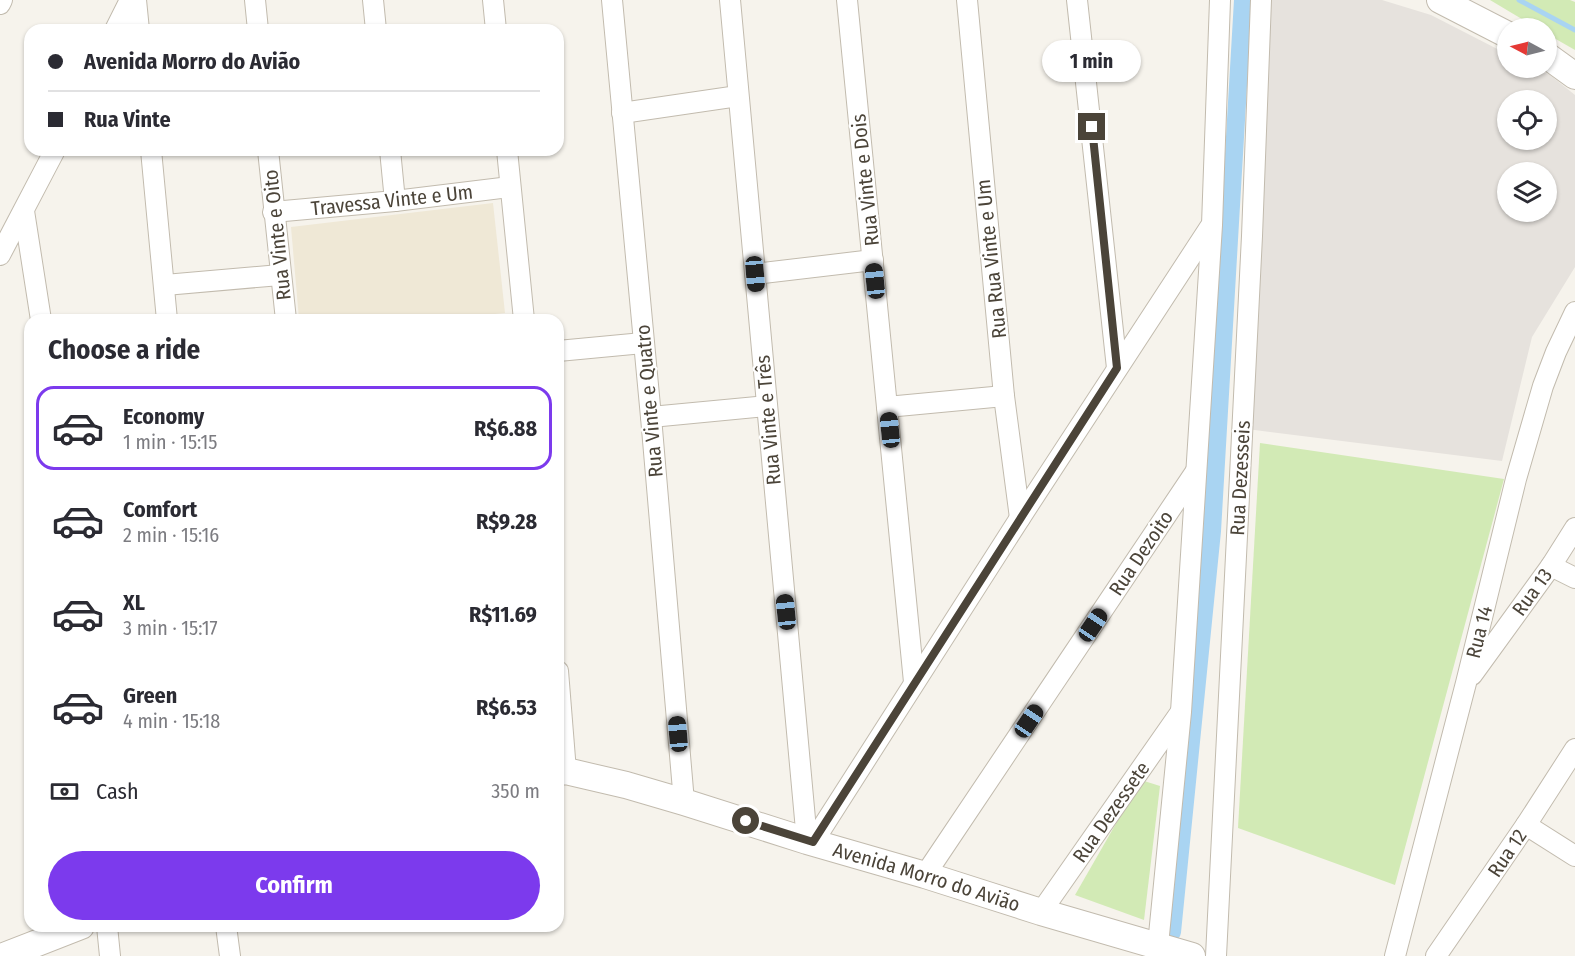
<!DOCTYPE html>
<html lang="en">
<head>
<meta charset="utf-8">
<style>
	:root { --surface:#fff; --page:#f2f2f3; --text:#2b2b33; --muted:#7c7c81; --line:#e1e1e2; --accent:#7c3aed }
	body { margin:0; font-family:"Fira Sans Condensed",sans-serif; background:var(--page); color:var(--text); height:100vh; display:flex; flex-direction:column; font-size:22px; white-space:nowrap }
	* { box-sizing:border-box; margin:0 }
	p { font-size:20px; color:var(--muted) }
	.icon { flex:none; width:33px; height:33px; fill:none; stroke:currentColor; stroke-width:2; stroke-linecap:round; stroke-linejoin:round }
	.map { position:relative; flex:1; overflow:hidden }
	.side { position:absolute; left:24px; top:314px; width:540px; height:618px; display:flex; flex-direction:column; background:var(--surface); border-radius:18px; box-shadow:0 2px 4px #0004 }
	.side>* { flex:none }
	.hud { position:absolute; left:24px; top:24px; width:540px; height:132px; border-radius:18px; box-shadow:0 2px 4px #0004; display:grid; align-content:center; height:132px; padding:0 24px; background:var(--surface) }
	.needle { width:39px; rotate:277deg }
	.controls { position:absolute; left:1497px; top:18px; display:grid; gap:12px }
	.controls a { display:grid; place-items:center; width:60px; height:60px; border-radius:50%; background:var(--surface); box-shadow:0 2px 4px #0004; font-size:30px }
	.end { position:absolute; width:27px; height:27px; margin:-14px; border:8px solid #4b4439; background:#fff; box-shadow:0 0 0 3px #fff }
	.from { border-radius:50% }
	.bubble { position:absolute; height:42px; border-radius:21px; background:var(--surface); box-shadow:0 2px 4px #0004; font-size:20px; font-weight:700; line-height:42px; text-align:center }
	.car { position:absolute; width:18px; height:36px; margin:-18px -9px; border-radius:8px; box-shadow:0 0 4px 2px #0007; background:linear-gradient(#222 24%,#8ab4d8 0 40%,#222 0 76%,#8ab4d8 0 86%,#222 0) }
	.hud b { display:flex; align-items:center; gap:21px; height:57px; font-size:22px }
	.hud b+b { border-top:2px solid var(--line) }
	.hud i { width:15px; height:15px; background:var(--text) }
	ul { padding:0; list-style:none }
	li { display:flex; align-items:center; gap:18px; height:84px; margin:0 12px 9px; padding:0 12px; border:3px solid transparent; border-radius:18px }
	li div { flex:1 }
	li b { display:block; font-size:22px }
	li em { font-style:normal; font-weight:700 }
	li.active { border-color:var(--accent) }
	li>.icon { width:54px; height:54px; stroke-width:1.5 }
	h2 { padding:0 24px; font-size:27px; line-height:72px }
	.pay { display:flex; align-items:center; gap:15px; height:66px; padding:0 24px; font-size:22px }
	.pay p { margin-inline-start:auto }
	.cta { display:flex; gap:12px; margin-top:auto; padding:12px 24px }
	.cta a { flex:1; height:69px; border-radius:36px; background:var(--accent); color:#fff; font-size:24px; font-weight:700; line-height:69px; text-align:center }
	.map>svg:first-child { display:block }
	.industrial { fill:#e6e2dd; fill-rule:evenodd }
	.education { fill:#efe8d6 }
	.green { fill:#d2eab5 }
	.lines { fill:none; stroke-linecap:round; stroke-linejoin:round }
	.stream { stroke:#a9d4f2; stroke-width:5 }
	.canal { stroke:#a9d4f2; stroke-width:18 }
	.minor-casing { stroke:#c2bbae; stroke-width:22 }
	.tertiary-casing { stroke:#c2bbae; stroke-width:28 }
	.minor { stroke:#fff; stroke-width:20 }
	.tertiary { stroke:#fff; stroke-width:26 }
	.route { stroke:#4b4439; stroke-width:8 }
	.labels { text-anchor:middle; stroke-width:4.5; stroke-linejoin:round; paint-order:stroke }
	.street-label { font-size:20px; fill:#4b4439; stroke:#fff }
</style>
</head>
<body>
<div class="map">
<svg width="1575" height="956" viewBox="0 0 1575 956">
	<rect width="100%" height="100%" fill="#f6f3ec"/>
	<path class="industrial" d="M1267,0H1382L1431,15L1507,54L1508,68H1535L1550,75L1575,95V267L1532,337L1502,461L1247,429ZM1508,100H1546V140H1508ZM1508,172H1546V212H1508Z"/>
	<polygon class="education" points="493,203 505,313 435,320 299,319 291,227"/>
	<g class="green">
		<polygon points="1490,0 1570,0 1575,2 1575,50 1547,34 1546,28 1537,28"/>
		<polygon points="1260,443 1504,479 1395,885 1238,828"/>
		<polygon points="1141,780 1160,786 1144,920 1075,895"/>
	</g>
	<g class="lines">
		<polyline class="stream" points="1519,0 1575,30"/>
		<polyline class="canal" points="1172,932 1212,531 1243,0"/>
		<defs>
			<g id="minor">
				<polyline points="136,0 139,30"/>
				<polyline points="255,0 258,30"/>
				<polyline points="373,0 376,30"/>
				<polyline points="493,0 496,30"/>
				<polyline points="612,0 651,417 684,802"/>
				<polyline points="730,0 807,841"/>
				<polyline points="847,0 914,682"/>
				<polyline points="967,0 1004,396 1020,518"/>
				<polyline points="1077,0 1117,368"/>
				<polyline points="0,4 2,0"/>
				<polyline points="115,30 130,0"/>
				<polyline points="622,113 738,96"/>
				<polyline points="151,150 167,320"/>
				<polyline points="268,150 286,320"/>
				<polyline points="390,150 395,201"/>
				<polyline points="507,150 524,320"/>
				<polyline points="24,211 41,320"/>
				<polyline points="273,212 395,201 510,187"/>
				<polyline points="0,255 55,150"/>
				<polyline points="755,274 873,260"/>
				<polyline points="165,285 280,275"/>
				<polyline points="558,351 643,343"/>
				<polyline points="887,407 1004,396"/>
				<polyline points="651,417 766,406"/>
				<polyline points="1551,566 1575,578"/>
				<polyline points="558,671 566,771"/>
				<polyline points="1472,675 1551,566 1575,528"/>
				<polyline points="1526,825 1575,856"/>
				<polyline points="813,842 1020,518 1210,227"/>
				<polyline points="925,875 1196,471"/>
				<polyline points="1041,912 1180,713"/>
				<polyline points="107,926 110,956"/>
				<polyline points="226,926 230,956"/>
				<polyline points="1158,945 1181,712 1212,225 1220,0"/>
				<polyline points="1216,956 1252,236 1261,0"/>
				<polyline points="1395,956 1466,683 1516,479 1543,386 1556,352 1575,312"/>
				<polyline points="1436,956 1526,825 1575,749"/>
			</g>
			<g id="tertiary">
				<polyline points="1440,0 1508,35"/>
				<polyline points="1546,55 1575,76"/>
				<path id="s1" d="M558,772L566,771L626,785L684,802L807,841L925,875L1041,912L1192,956"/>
				<polyline points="4,956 81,926"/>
			</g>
		</defs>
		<use href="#minor" class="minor-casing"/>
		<use href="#tertiary" class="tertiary-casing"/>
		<use href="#minor" class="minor"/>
		<use href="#tertiary" class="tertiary"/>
	</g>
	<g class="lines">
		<polyline class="route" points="746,821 813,842 1117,368 1092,127"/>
	</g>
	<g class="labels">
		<g class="street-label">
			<text transform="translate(865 180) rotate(-96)" y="7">Rua Vinte e Dois</text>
			<text transform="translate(392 200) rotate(-6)" y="7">Travessa Vinte e Um</text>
			<text transform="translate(277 235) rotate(-96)" y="7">Rua Vinte e Oito</text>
			<text transform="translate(991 259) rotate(-96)" y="7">Rua Rua Vinte e Um</text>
			<text transform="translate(649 401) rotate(-95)" y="7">Rua Vinte e Quatro</text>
			<text transform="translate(768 420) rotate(-95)" y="7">Rua Vinte e Três</text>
			<text transform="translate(1240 478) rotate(-87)" y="7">Rua Dezesseis</text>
			<text transform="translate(1141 553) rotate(-56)" y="7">Rua Dezoito</text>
			<text transform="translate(1532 592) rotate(-54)" y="7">Rua 13</text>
			<text transform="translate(1479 632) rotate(-76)" y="7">Rua 14</text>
			<text transform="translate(1111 812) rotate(-55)" y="7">Rua Dezessete</text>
			<text transform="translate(1507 853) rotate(-56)" y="7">Rua 12</text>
			<text dy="7" stroke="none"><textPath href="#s1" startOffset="384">Avenida Morro do Avião</textPath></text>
		</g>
	</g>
</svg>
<div class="controls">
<a><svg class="needle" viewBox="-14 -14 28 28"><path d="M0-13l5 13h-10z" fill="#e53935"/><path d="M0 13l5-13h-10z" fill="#7c7c81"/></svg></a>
<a><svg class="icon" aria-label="locate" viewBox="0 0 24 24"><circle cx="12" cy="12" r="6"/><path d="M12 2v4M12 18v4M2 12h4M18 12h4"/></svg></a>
<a><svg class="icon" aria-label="layers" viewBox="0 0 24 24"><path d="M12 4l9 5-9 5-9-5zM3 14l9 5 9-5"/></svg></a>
</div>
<i class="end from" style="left:746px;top:821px"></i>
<i class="end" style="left:1092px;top:127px"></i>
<div class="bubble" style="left:1042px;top:40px;width:99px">1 min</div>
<i class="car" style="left:755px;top:274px;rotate:175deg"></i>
<i class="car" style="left:875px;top:281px;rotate:354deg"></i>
<i class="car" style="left:890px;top:430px;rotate:354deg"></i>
<i class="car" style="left:786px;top:612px;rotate:354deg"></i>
<i class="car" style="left:1093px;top:625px;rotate:34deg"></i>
<i class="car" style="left:1029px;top:721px;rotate:34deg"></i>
<i class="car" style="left:678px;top:734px;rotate:355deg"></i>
<div class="hud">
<b><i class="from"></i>Avenida Morro do Avião</b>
<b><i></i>Rua Vinte</b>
</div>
<section class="side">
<h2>Choose a ride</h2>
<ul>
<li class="active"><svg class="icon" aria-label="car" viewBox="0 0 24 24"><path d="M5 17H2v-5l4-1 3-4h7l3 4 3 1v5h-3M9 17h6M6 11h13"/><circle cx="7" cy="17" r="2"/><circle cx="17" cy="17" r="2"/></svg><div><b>Economy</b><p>1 min · 15:15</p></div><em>R$6.88</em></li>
<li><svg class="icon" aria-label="car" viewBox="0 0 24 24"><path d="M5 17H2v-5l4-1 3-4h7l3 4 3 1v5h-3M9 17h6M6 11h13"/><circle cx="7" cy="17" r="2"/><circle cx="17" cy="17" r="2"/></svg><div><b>Comfort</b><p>2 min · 15:16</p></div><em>R$9.28</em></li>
<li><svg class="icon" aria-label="car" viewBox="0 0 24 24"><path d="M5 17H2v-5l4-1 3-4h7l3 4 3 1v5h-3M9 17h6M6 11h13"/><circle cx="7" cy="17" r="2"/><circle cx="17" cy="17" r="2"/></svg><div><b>XL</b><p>3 min · 15:17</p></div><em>R$11.69</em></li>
<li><svg class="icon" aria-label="car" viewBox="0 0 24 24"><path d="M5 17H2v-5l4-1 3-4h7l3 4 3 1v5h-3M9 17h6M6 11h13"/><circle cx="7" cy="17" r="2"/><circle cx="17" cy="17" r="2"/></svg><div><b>Green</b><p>4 min · 15:18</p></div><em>R$6.53</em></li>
</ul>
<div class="pay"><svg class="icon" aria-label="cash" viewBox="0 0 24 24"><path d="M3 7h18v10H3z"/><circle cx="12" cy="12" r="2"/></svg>Cash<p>350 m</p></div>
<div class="cta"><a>Confirm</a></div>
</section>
</div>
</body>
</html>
